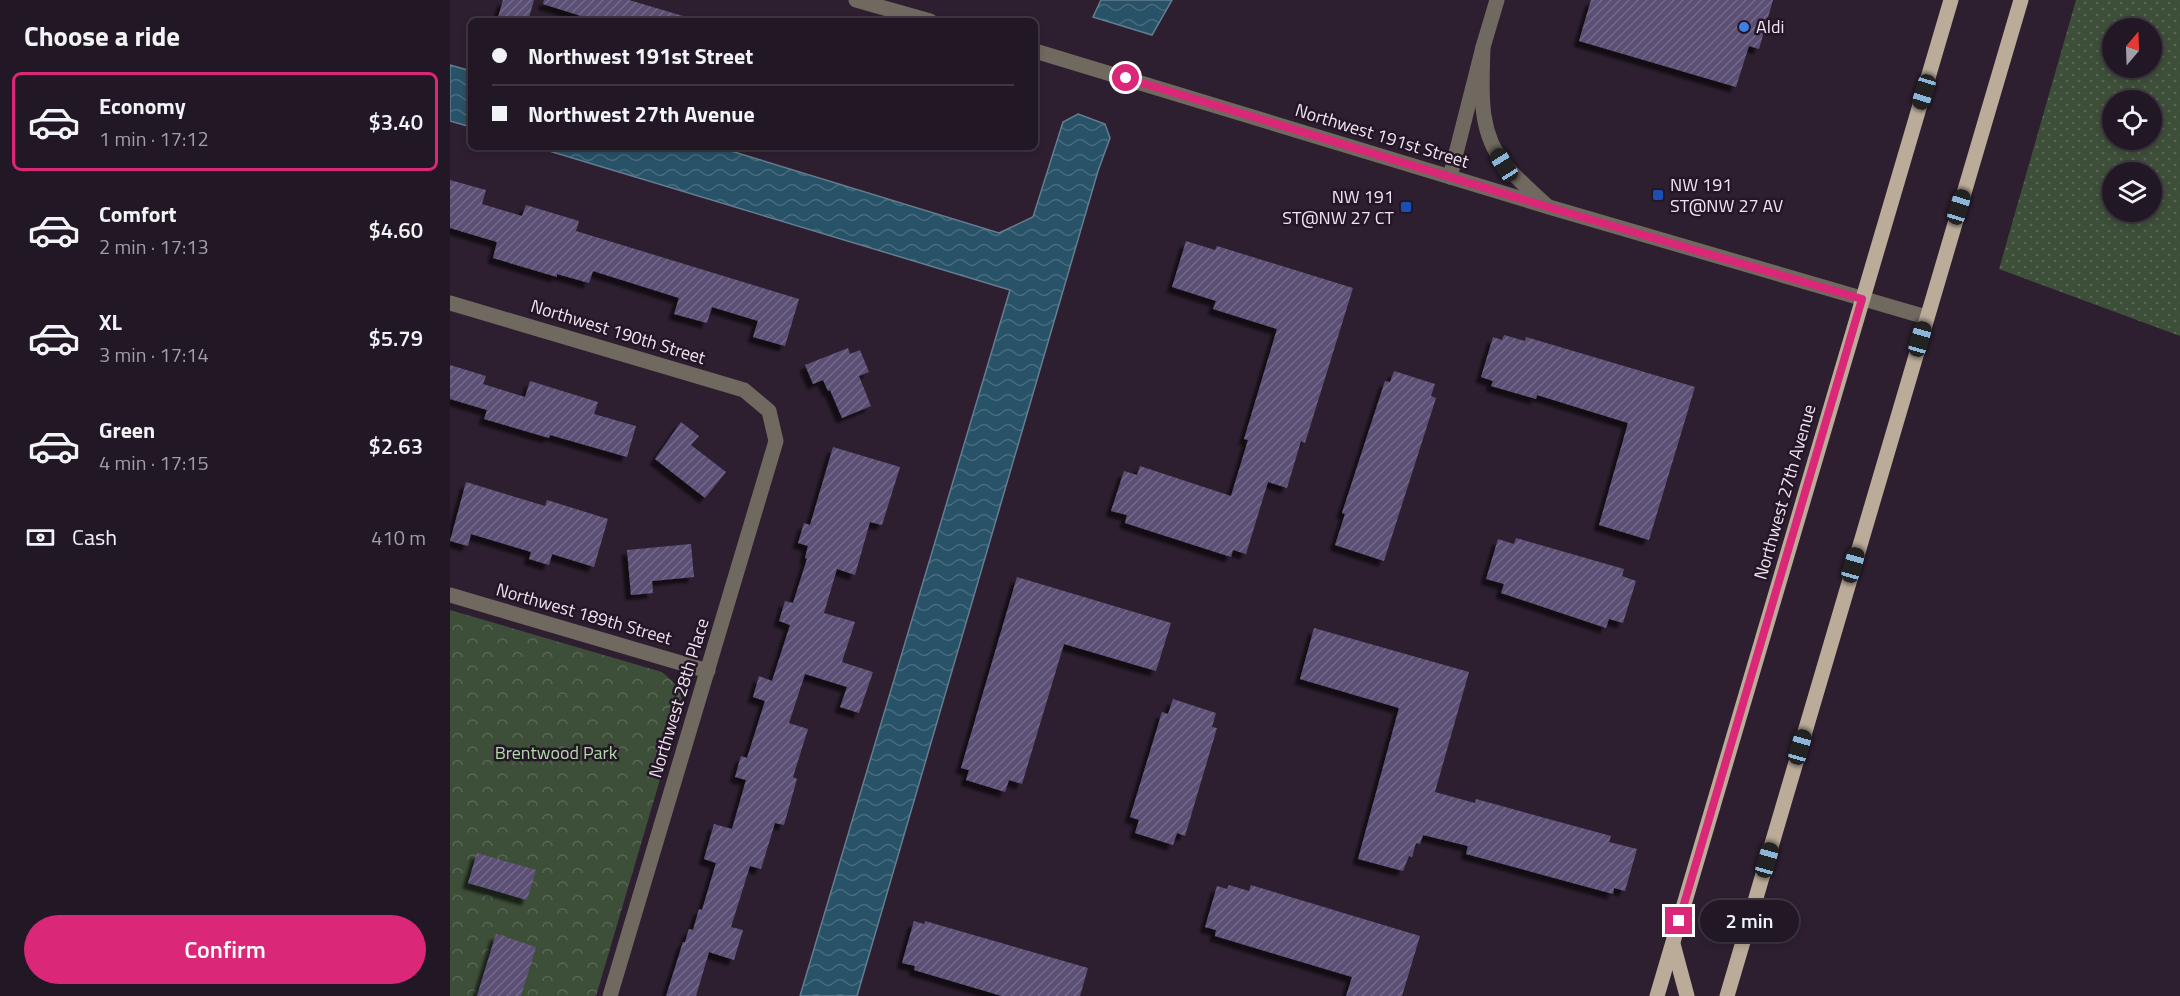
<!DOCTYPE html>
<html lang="en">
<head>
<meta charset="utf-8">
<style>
	:root { --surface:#221724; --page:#2e2431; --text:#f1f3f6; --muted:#a29fa6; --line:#3f3641; --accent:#db2777 }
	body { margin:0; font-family:"Titillium Web",sans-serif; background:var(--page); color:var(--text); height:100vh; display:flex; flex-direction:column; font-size:22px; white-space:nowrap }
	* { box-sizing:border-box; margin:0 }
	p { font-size:20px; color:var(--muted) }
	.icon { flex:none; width:33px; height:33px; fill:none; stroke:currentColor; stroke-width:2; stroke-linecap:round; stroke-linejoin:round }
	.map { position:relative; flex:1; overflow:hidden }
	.sheet { display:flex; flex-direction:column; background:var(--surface); width:450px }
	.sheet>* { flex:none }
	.guide { position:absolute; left:18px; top:18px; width:570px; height:132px; border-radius:9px; box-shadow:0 3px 9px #0003,0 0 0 2px var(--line); display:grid; align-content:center; height:132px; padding:0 24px; background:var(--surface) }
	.needle { width:39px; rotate:19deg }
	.tools { position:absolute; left:1652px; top:18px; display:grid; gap:12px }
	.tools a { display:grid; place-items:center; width:60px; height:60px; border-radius:50%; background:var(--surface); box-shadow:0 3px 9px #0003,0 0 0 2px var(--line); font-size:30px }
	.end { position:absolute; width:27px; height:27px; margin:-14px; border:8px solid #db2777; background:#fff; box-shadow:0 0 0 3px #fff }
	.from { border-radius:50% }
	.bubble { position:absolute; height:42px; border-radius:21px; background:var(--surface); box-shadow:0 3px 9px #0003,0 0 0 2px var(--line); font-size:20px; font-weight:600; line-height:42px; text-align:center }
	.car { position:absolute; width:18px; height:36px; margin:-18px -9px; border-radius:8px; box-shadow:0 0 4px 2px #0007; background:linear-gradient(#222 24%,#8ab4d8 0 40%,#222 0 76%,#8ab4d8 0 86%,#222 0) }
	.guide b { display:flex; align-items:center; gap:21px; height:57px; font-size:22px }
	.guide b+b { border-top:2px solid var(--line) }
	.guide i { width:15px; height:15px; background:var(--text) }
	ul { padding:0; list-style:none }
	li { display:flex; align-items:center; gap:18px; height:99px; margin:0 12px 9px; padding:0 12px; border:3px solid transparent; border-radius:9px }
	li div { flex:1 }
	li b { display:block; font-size:22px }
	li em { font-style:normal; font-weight:600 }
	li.on { border-color:var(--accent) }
	li>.icon { width:54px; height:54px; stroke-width:1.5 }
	h2 { padding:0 24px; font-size:27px; line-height:72px }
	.pay { display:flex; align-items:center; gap:15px; height:66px; padding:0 24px; font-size:22px }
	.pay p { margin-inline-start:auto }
	.button { display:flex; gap:12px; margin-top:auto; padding:12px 24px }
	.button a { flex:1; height:69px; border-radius:36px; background:var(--accent); color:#fff; font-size:24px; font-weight:600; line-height:69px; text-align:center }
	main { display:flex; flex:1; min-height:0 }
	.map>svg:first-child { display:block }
	.grass { fill:url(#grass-dots); fill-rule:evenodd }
	.park { fill:url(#park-crowns) }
	.water { fill:url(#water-waves); stroke:#637e90; stroke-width:1.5 }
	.building { fill:url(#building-hatch); filter:url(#shadow) }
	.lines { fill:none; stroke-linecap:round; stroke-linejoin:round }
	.minor { stroke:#706960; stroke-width:15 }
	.tertiary { stroke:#706960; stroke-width:15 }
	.primary { stroke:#bbac99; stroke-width:15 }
	.route { stroke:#db2777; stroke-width:8 }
	.shop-dot { fill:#3f7fe0; stroke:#241626; stroke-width:2 }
	.transit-dot { fill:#1a4fb4; stroke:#241626; stroke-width:2 }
	.labels { text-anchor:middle; stroke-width:5; stroke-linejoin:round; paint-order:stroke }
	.poi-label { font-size:18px; fill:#eee4ef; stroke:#241626; text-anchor:start }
	.street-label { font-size:18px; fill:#eee4ef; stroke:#241626 }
	.park-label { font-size:18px; fill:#aedca5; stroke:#241626 }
</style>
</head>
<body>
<main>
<section class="sheet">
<h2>Choose a ride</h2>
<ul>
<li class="on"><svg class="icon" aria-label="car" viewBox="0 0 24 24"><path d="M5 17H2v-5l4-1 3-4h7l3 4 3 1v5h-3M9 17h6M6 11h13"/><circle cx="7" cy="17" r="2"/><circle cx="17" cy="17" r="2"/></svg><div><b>Economy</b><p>1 min · 17:12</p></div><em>$3.40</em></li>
<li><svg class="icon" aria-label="car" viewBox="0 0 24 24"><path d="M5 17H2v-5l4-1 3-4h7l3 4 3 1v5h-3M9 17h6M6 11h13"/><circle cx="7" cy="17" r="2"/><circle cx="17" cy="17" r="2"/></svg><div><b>Comfort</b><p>2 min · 17:13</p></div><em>$4.60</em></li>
<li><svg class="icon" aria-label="car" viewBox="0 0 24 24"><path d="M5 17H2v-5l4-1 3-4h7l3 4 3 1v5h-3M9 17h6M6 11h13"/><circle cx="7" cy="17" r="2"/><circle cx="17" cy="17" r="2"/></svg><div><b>XL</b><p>3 min · 17:14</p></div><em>$5.79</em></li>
<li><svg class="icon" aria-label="car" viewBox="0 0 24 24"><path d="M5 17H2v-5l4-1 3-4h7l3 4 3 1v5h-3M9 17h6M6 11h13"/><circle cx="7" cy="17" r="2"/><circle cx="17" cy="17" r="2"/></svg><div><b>Green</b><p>4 min · 17:15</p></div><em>$2.63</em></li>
</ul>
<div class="pay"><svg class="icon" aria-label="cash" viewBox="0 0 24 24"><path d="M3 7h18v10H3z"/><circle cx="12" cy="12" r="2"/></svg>Cash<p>410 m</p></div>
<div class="button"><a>Confirm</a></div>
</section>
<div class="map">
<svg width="1730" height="996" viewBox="0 0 1730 996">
	<defs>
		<pattern id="grass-dots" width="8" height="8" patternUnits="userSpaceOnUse" patternTransform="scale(1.5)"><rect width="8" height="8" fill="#3d4e39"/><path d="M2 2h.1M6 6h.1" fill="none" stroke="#596756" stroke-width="1.8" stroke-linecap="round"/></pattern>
		<pattern id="park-crowns" width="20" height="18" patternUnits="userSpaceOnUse" patternTransform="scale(1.5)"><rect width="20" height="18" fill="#3d4e39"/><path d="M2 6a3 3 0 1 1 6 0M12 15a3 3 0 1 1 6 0" fill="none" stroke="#596756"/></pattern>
		<pattern id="water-waves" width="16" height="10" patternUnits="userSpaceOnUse" patternTransform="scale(1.5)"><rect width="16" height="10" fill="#285267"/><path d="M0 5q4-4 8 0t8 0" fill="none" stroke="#486b7d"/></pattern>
		<pattern id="building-hatch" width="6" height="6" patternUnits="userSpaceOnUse" patternTransform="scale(1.5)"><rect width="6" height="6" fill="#5c5074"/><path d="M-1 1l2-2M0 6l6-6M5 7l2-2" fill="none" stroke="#746988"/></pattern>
		<filter id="shadow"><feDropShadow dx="-5.5" dy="5.5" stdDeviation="1.5" flood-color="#0009"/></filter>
	</defs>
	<rect width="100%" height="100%" fill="#2e1f30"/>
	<path class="grass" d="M1626,0H1730V336L1549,269ZM1662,28H1701V68H1662ZM1662,100H1701V140H1662ZM1662,172H1701V212H1662Z"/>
	<path class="park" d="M0,610L212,672C223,681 229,687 233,702L146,996H0Z"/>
	<g class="water">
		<polygon points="651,0 722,0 702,35 643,17"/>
		<polygon points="0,65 21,71 21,127 0,121"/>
		<polygon points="628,114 655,124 660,138 648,171 407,996 350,996 560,290 86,147 268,147 549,233 583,217 613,122"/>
	</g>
	<g class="building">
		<polygon points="53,0 84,0 78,21 47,21"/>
		<polygon points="94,0 179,0 233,16 233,21 147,21 93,4"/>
		<polygon points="1141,0 1323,0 1309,49 1299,46 1286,87 1129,41"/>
		<polygon points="0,180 36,190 32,204 72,216 76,205 129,221 126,231 349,299 335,346 303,337 308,321 262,307 257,323 224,314 229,298 143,271 139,283 107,274 107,277 43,258 47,242 0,228"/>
		<polygon points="736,241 765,250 767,246 903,288 855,443 851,441 837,488 818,482 796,554 783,550 781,557 675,523 677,515 661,511 674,471 687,475 690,466 781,496 798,440 794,439 827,329 763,309 766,301 722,287"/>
		<polygon points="1054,335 1075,341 1076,337 1245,387 1199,540 1149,525 1178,423 1087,395 1086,399 1041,386 1043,381 1031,377 1043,337 1052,340"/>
		<polygon points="398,348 400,354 410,350 419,372 409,376 421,406 392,418 380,390 378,391 373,380 363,384 355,365"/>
		<polygon points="0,365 36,376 33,384 75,397 80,381 148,402 144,414 186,426 177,457 100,435 99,438 34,419 37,410 0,399"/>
		<polygon points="944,371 985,384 981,396 986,398 934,561 885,545 895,514 892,513 935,381 940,382"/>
		<polygon points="231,422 249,436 241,445 276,472 255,498 205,459"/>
		<polygon points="383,447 450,467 432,525 420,522 405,575 387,569 374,613 405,622 392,662 423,672 409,713 390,707 397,687 355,674 339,723 358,729 343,777 347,779 334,825 325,823 311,869 300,866 281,927 293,930 284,960 259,952 246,996 216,996 233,942 235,942 239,929 243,930 249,909 252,910 266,863 254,859 264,824 282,829 296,780 285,777 291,756 297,758 315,701 303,697 309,676 322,681 340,625 329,621 335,601 343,603 357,559 355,558 358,546 348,543 354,523 360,525"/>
		<polygon points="16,482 95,506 97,500 158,519 144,567 102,554 99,565 79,559 81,552 21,534 18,546 0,541"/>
		<polygon points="1066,538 1174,569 1172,576 1186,581 1173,623 1159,619 1156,628 1051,593 1054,584 1036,579 1048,539 1064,544"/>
		<polygon points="241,544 244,577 202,581 203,593 181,595 177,550"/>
		<polygon points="567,577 721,623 706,671 614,644 572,784 559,780 555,792 516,780 519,770 511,768"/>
		<polygon points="864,628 1019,672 985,792 1025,803 1026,799 1161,836 1159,842 1187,849 1175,891 1164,888 1163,894 1016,854 1018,846 973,835 970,844 966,843 962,857 959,856 953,871 908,859 949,708 850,679"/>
		<polygon points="723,699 766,713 762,727 767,728 735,836 727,833 723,845 685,833 689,820 680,817 712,712 718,714"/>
		<polygon points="27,853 86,870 77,900 18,883"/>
		<polygon points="779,885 799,891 801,885 970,936 952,996 896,996 902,977 765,936 766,930 755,927 767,886 777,889"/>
		<polygon points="464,921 474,924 475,921 638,968 630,996 552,996 464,970 465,966 452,963"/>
		<polygon points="46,934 86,947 71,996 27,996"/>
	</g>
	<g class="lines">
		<g class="minor">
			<polyline points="0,303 294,390 319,411 326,441 160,996"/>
			<polyline points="0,595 258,671"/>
		</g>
		<g class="tertiary">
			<polyline points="406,0 480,21"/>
			<path d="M1033,47C1032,89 1027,131 1055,165C1067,179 1082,192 1096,205"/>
			<polyline points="585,51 1099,207 1476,317"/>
			<polyline points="1000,177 1033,47 1047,0"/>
		</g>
		<g class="primary">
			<polyline points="1223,944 1237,996"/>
			<polyline points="1207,996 1501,0"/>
			<polyline points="1277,996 1571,0"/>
		</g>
	</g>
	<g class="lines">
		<polyline class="route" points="676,78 1098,207 1412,299 1229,921"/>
	</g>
	<circle class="shop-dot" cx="1294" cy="27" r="6"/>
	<g class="transit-dot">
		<rect x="1202" y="189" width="12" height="12" rx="3"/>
		<rect x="950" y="201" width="12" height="12" rx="3"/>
	</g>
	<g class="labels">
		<g class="poi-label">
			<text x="1306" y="33">Aldi</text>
			<text x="1220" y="191">NW 191<tspan x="1220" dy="21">ST@NW 27 AV</tspan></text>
			<text x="944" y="203" text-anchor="end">NW 191<tspan x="944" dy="21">ST@NW 27 CT</tspan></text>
		</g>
		<g class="street-label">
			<text transform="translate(932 136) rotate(17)" y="6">Northwest 191st Street</text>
			<text transform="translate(168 332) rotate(17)" y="6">Northwest 190th Street</text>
			<text transform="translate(1335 492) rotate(-74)" y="6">Northwest 27th Avenue</text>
			<text transform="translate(134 614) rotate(16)" y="6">Northwest 189th Street</text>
			<text transform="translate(229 698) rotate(-73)" y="6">Northwest 28th Place</text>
		</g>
		<g class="park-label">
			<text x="106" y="759">Brentwood Park</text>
		</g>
	</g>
</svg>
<div class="tools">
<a><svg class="needle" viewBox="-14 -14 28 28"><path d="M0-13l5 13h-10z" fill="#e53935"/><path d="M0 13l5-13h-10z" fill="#a29fa6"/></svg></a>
<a><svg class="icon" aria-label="locate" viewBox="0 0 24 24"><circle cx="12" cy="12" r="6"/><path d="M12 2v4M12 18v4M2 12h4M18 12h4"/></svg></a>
<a><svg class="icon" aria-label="layers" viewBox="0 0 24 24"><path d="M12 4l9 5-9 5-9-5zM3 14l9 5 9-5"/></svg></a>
</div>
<i class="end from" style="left:676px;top:78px"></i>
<i class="end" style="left:1229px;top:921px"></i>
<div class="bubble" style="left:1250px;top:900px;width:99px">2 min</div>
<i class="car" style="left:1474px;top:92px;rotate:197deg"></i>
<i class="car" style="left:1054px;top:165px;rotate:328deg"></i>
<i class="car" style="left:1509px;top:207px;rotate:17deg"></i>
<i class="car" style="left:1470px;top:339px;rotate:16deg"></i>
<i class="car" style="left:1403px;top:565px;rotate:16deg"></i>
<i class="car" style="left:1350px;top:747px;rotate:16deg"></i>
<i class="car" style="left:1317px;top:860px;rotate:16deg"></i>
<div class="guide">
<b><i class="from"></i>Northwest 191st Street</b>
<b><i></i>Northwest 27th Avenue</b>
</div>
</div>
</main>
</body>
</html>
